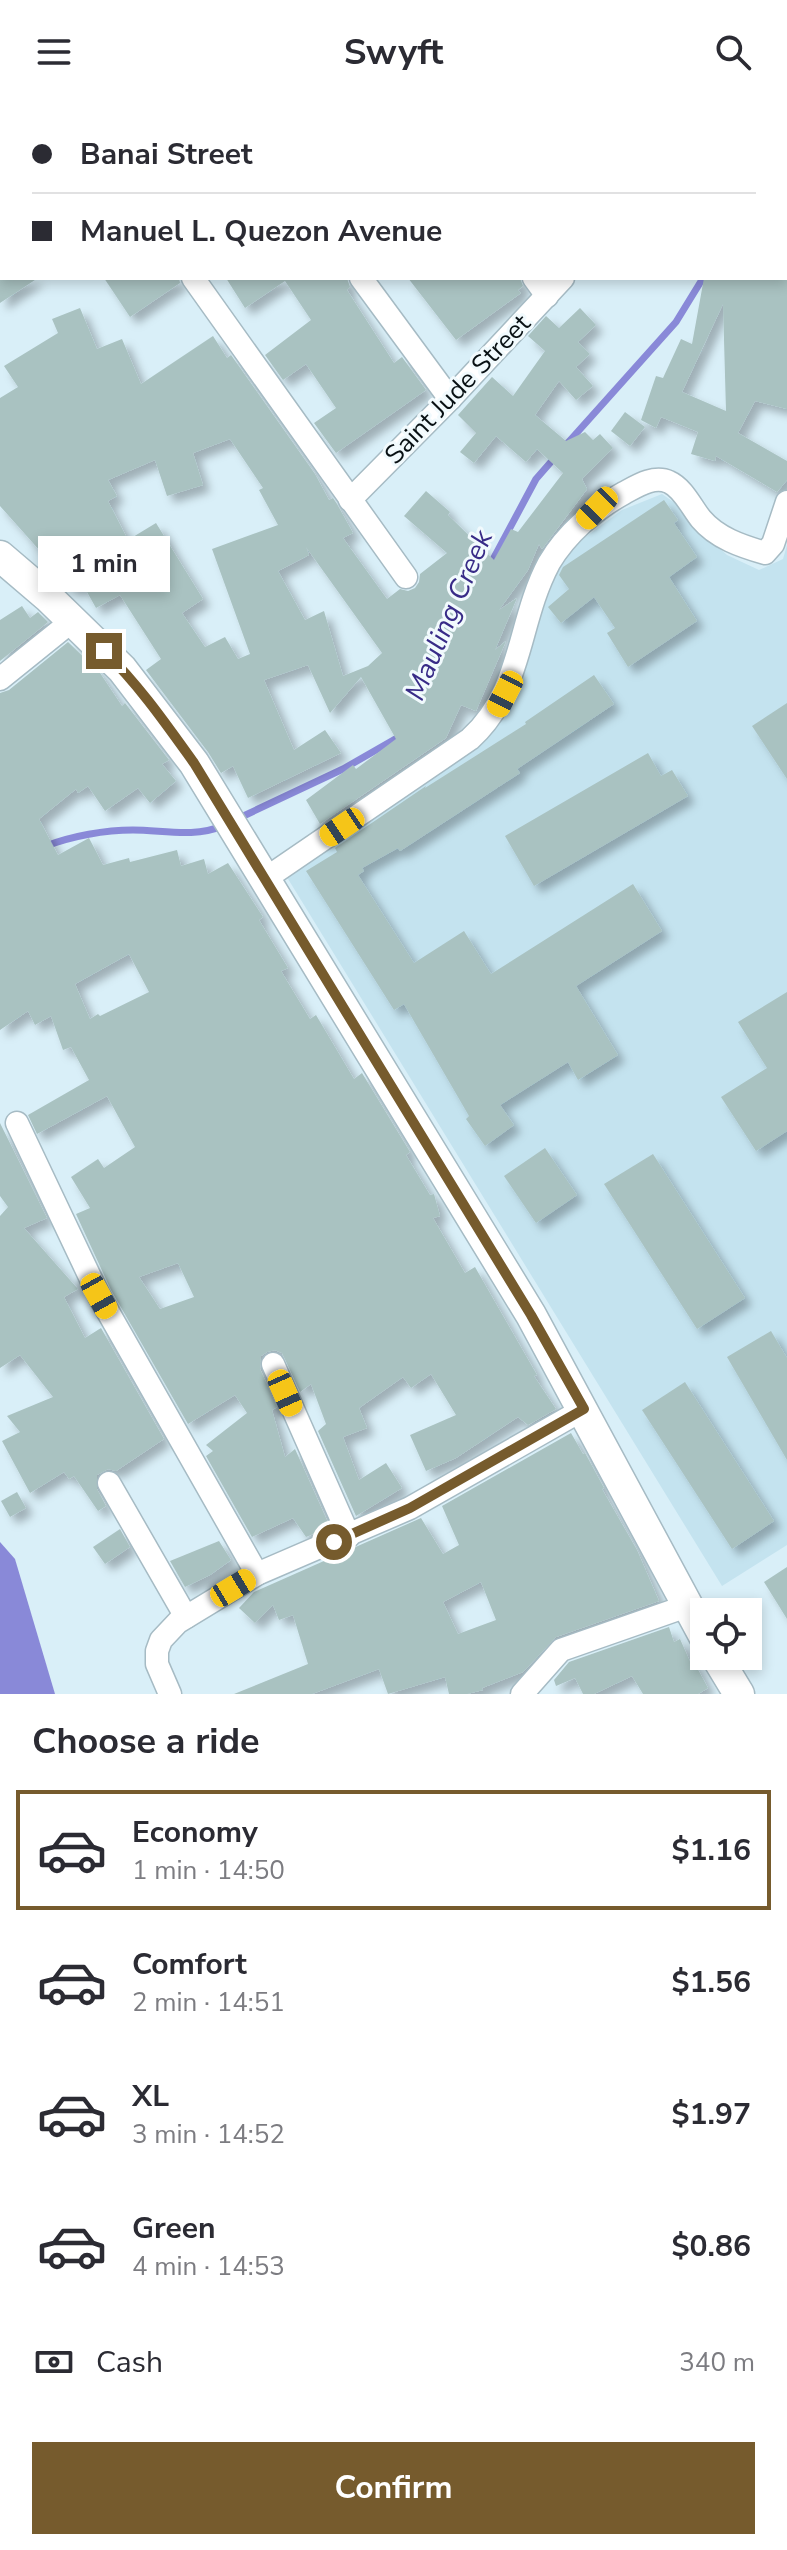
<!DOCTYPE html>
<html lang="en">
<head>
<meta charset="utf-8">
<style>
	:root { --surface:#fff; --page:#f7f7f7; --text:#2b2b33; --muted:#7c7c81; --line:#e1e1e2; --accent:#765b2d }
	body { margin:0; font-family:"Nunito Sans",sans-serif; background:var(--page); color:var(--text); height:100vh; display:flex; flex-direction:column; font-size:30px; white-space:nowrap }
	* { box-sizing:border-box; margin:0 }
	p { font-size:26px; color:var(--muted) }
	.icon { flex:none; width:44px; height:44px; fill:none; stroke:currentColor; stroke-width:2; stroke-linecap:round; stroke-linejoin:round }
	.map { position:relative; height:1590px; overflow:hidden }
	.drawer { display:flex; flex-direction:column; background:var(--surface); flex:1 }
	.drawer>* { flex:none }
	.top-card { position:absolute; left:0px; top:0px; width:788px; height:176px; box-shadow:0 4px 12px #0003; display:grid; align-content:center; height:176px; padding:0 32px; background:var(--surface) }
	.tools { position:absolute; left:690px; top:1494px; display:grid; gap:16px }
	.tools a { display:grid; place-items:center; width:72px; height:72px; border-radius:0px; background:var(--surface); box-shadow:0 4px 12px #0003; font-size:40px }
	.end { position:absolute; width:36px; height:36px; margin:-18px; border:10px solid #765b2d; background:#fff; box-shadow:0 0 0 4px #fff }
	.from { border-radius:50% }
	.bubble { position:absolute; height:56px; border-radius:0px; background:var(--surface); box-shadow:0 4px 12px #0003; font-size:26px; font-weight:700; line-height:56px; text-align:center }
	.car { position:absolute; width:24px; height:48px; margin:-24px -12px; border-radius:10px; box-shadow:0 0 6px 2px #0007; background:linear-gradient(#f5c518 24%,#345 0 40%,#f5c518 0 76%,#345 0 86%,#f5c518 0) }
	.top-card b { display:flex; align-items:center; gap:28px; height:76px; font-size:30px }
	.top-card b+b { border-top:2px solid var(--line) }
	.top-card i { width:20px; height:20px; background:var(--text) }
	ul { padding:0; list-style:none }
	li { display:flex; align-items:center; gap:24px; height:120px; margin:0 16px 12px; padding:0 16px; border:4px solid transparent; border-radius:0px }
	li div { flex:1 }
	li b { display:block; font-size:30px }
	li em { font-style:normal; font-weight:700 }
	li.current { border-color:var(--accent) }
	li>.icon { width:72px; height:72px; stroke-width:1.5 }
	h2 { padding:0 32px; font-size:36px; line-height:96px }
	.pay { display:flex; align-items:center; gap:20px; height:88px; padding:0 32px; font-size:30px }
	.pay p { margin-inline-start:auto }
	.primary-button { display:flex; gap:16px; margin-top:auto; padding:16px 32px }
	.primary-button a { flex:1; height:92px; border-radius:0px; background:var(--accent); color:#fff; font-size:32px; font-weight:700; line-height:92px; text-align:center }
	header { display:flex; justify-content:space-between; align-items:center; height:104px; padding:0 32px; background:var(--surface); font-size:36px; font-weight:700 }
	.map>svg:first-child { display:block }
	.built { fill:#c4e3ef }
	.water { fill:#8989d8 }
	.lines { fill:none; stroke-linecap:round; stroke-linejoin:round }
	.stream { stroke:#8989d8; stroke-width:7 }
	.building { fill:#a9c2c1; fill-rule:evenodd; filter:url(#shadow) }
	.street-casing { stroke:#a6bbc4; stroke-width:25 }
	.secondary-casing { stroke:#a6bbc4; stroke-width:33 }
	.street { stroke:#fff; stroke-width:22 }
	.secondary { stroke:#fff; stroke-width:30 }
	.route { stroke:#765b2d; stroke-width:10 }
	.labels { text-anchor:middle; stroke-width:6; stroke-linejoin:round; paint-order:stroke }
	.street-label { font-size:26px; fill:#081013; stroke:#f1fafd }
	.water-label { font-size:28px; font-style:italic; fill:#382b87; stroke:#f1fafd }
</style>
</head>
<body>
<header><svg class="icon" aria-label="menu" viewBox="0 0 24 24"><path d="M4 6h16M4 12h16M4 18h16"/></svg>Swyft<svg class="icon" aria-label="search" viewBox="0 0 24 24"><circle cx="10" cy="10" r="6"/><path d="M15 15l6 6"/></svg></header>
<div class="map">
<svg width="787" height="1590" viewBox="0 0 787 1590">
	<defs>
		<filter id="shadow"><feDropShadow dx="7" dy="7" stdDeviation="4" flood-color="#0004"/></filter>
	</defs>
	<rect width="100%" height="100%" fill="#d9eff8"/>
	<polygon class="built" points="662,390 688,408 707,433 727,451 759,466 783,455 787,441 787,1441 722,1482 285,770 487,630 524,557 560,460 584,434 622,406"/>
	<polygon class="water" points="0,1438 15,1455 55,1590 0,1590"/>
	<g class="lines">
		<g class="stream">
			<polyline points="739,0 739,2"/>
			<polyline points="565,342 676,218 703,174"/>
			<polyline points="489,463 536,375 557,351"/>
			<polyline points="237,715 343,665 404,630"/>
			<path d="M46,742C72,732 105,726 133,726C162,726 195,734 222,722"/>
		</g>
	</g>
	<g class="building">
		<polygon points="0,174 38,174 0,199"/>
		<polygon points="104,174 179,174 180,179 130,213"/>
		<polygon points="226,174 347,174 350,183 347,186 394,259 402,253 426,286 336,349 314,319 336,304 306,260 283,276 265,251 311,216 285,177 245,204"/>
		<polygon points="408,174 520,174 523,182 518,186 521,189 456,236"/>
		<path d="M704,174H787V305L755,297L738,329L787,357V376L777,388L716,352L715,357L691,350L698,328L661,313L656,324L641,316L656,272L663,274L681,235L692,240ZM723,200L726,307L682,288Z"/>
		<path d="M80,204L97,245L122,235L141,280L213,232L227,254L231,251L315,370L329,396L333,394L337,400L353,429L343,434L387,495L400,485L408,487L415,484L419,478L420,470L447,449L404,412L426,387L450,408L448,411L494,456L511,425L518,428L563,369L537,345L526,358L496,332L474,359L460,348L476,329L458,311L492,273L513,292L545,247L528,232L546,212L559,224L580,204L596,221L578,238L590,250L576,263L593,282L576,296L559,277L535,311L566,337L585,328L593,336L600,330L613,344L582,375L587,385L542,445L539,440L528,466L499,506L517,494L495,546L506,537L476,607L461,601L446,634L320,720L306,696L353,661L356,665L396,635L361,573L330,609L308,561L264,576L294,646L325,626L341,649L248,694L233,662L221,669L208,648L146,566L161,555L120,491L96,504L82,479L74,485L0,402V294L18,283L4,262L58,229L52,215ZM230,335L263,384L259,386L278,421L212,445L250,550L238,555L225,533L205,543L182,509L203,495L156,419L128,436L108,397L117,392L108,376L155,356L167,392L203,381L193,349ZM306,443L382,549L368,562L343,572L324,507L305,516L278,467L309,451Z"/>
		<polygon points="625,308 645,323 630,342 611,327"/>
		<polygon points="664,396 678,416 674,419 697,453 669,473 697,517 628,563 607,529 615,524 594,493 561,519 548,503 569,485 559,471 563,463"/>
		<polygon points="22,502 30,514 38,508 48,518 0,557 0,516"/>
		<path d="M68,538L100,569L122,602L125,599L169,656L162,660L176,677L150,699L138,684L105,707L88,682L78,689L76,685L39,715L58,751L89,734L103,761L129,754L130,758L177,746L181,762L204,755L208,770L228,759L263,813L259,816L288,864L281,867L310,915L316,911L354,975L362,969L410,1048L406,1051L430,1091L434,1090L440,1112L433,1114L465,1169L475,1163L537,1271L534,1272L556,1305L528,1321L518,1313L456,1354L426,1367L410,1331L456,1311L431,1270L411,1284L403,1273L359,1304L367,1324L343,1333L359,1376L386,1359L402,1384L356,1412L318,1327L326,1320L311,1280L300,1288L282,1249L275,1246L267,1248L261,1252L260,1265L277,1303L272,1306L285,1353L295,1345L330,1423L306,1433L293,1414L252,1433L206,1352L213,1347L206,1341L247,1309L235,1291L188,1320L111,1186L76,1110L90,1104L71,1073L98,1055L104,1064L135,1043L107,992L37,1030L28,1011L89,976L71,943L63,946L51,912L35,921L28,907L0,926V589L9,586ZM129,850L149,888L100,912L98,910L90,915L75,880ZM178,1159L194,1193L160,1205L139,1173Z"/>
		<polygon points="594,571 614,600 517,665 520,669 400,747 398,744 362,764 364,767 358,771 414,859 464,827 491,870 633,780 662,827 576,882 618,951 578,976 568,958 500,1001 514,1021 485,1042 466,1015 469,1012 404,900 394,906 306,767 337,748 335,744 426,682 425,684 526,620 525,618"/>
		<polygon points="787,599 787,675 752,622"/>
		<polygon points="648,649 661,672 672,666 688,692 534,782 505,732"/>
		<polygon points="787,888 787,1027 756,1047 721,993 767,964 738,918"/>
		<polygon points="0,1019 47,1114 24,1124 78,1185 64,1193 85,1234 101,1224 164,1335 116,1367 108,1365 97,1371 97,1385 106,1402 98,1407 74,1372 69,1375 64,1368 30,1389 2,1337 20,1328 7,1312 53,1293 20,1251 0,1264 0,1112 8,1103 0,1092"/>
		<polygon points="545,1044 577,1091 536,1119 504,1072"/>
		<polygon points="653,1050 745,1194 697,1225 604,1080"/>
		<polygon points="771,1227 787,1254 787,1356 727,1253"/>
		<polygon points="685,1278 774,1417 732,1445 642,1306"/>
		<path d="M571,1329L583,1350L585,1349L604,1384L602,1385L637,1446L659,1497L556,1533L523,1568L482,1584L483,1586L467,1590H449L445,1573L388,1590L379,1565L312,1590H234L308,1560L293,1511L279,1516L273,1501L255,1519L239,1504L254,1488L421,1414L443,1450L459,1441L442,1402ZM481,1478L496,1516L458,1530L443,1498Z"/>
		<polygon points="17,1388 26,1404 10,1413 1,1397"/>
		<polygon points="120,1425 130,1443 105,1460 93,1443"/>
		<polygon points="219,1437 231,1456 210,1471 185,1483 170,1457"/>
		<polygon points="787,1463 787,1515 764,1478"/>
		<polygon points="669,1523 674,1538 680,1535 692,1562 695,1560 708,1584 698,1590 643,1590 632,1572 594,1590 583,1590 575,1574 556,1582 554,1576 569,1558"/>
	</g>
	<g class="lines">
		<defs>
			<g id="street">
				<polyline points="234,0 236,2"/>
				<polyline points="411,0 412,2"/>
				<polyline points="587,0 588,2"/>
				<polyline points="137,2 141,0"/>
				<polyline points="0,70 2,69"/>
				<polyline points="193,174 406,473"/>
				<polyline points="361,174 450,295"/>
				<polyline points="534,174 547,192"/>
				<polyline points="350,396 450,295 563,174"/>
				<polyline points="0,575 72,517"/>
				<path d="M265,775L470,635C523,587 517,519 549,459C566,430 595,405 624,389C637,382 654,371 669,378C683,384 692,404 701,415C717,434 741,442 765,449L773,440L787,398"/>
				<polyline points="17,1019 99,1192 257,1470"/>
				<polyline points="273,1260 349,1432"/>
				<polyline points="109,1379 186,1513"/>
				<polyline points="170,1590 157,1560 157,1547 161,1536 178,1518 257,1470 410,1404 584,1305"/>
				<polyline points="522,1590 561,1546 687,1502"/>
			</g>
			<g id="secondary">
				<polyline points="0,452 48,493 122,565 194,659 531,1211 704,1532"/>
				<polyline points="716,1552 739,1590"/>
			</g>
		</defs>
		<use href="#street" class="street-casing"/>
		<use href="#secondary" class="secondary-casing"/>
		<use href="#street" class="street"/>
		<use href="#secondary" class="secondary"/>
	</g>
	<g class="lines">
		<path class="route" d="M104,547C139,581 166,620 194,659L531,1211L584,1305L410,1404L334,1438"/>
	</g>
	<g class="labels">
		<g class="street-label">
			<text transform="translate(457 285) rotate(-46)" y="9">Saint Jude Street</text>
		</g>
		<g class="water-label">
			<text transform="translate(448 511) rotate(-67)" y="10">Mauling Creek</text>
		</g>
	</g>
</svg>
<div class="tools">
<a><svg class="icon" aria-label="locate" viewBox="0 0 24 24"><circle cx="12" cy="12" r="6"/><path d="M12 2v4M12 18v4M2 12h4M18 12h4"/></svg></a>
</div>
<i class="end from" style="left:334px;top:1438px"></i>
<i class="end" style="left:104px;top:547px"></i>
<div class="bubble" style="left:38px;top:432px;width:132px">1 min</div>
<i class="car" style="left:597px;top:404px;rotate:224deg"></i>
<i class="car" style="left:505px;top:590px;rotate:207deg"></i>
<i class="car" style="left:342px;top:723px;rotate:236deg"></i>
<i class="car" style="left:99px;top:1192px;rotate:151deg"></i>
<i class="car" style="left:285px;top:1289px;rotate:156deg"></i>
<i class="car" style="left:233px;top:1484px;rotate:59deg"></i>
<div class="top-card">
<b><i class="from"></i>Banai Street</b>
<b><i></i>Manuel L. Quezon Avenue</b>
</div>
</div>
<section class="drawer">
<h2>Choose a ride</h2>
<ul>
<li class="current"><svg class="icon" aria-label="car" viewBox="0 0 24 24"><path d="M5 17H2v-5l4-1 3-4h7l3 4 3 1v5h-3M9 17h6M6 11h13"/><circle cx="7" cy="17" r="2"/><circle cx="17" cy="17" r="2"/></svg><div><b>Economy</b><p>1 min · 14:50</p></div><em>$1.16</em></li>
<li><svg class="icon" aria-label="car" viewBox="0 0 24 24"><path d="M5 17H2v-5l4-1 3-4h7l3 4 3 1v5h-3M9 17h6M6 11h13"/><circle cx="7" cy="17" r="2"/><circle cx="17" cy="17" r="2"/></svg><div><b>Comfort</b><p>2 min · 14:51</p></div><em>$1.56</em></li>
<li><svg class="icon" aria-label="car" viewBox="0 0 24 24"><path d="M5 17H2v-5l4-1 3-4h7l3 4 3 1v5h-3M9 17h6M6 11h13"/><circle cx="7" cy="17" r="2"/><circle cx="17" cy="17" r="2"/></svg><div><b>XL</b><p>3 min · 14:52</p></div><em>$1.97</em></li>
<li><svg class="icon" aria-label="car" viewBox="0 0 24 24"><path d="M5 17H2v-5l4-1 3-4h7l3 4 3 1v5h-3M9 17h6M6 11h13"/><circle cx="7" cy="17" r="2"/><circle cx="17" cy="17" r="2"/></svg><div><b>Green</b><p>4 min · 14:53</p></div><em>$0.86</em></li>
</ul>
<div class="pay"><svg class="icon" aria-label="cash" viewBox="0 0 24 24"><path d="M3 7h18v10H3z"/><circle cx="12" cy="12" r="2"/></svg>Cash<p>340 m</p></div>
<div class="primary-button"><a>Confirm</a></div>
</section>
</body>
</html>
